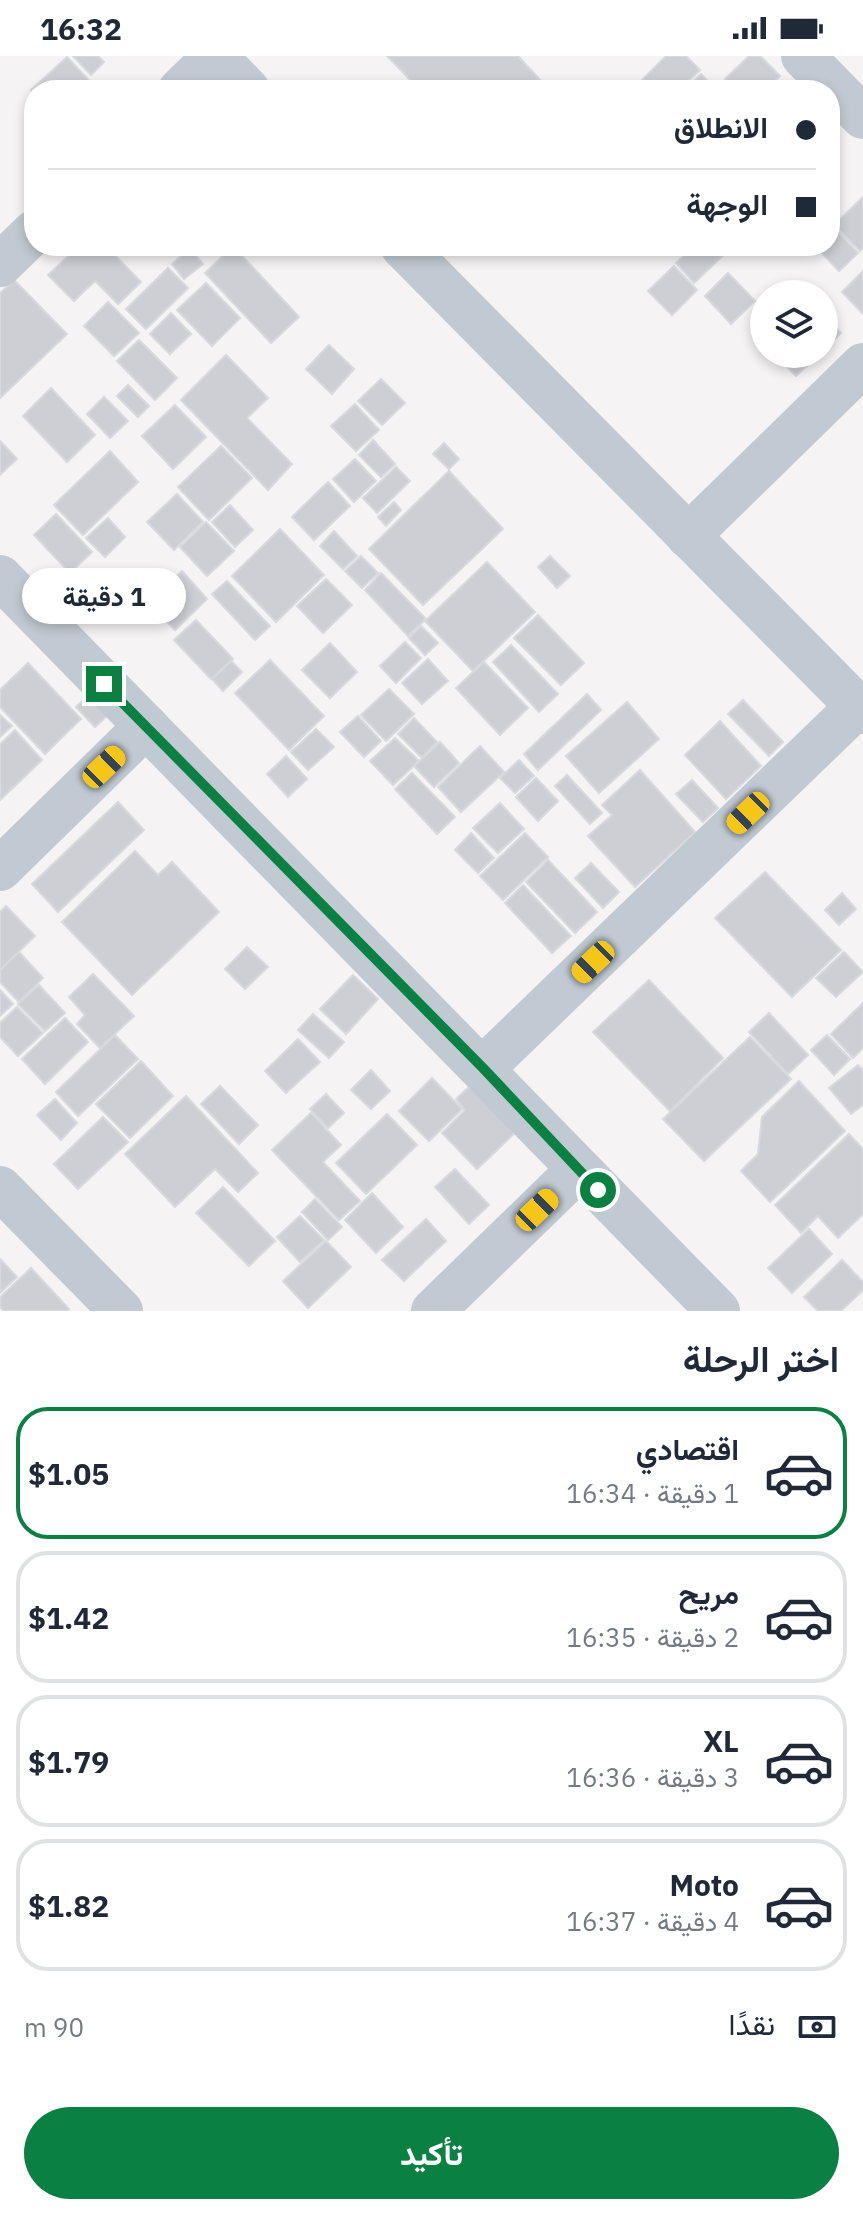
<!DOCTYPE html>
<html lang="ar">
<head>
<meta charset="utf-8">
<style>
	:root { --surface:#fff; --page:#f2f2f3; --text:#1f2937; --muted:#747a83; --line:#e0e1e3; --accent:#0b8043 }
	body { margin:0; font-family:"IBM Plex Sans",Vazirmatn,sans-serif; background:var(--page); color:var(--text); direction:rtl; height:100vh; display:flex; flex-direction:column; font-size:30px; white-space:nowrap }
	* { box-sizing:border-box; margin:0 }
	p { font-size:26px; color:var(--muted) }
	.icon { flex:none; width:44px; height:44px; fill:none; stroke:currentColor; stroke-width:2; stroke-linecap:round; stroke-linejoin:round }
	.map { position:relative; height:1255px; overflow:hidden; direction:ltr }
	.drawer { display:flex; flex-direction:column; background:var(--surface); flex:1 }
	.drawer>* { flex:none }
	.top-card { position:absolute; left:24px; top:24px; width:816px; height:176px; border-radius:32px; box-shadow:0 4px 12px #0003; direction:rtl; display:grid; align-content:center; height:176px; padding:0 24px; background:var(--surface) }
	.controls { position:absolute; left:750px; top:224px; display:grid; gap:16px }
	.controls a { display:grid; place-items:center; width:88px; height:88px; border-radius:50%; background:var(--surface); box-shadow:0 4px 12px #0003; font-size:40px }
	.end { position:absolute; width:36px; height:36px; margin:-18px; border:10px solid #0b8043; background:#fff; box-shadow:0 0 0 4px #fff }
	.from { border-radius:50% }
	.bubble { position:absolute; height:56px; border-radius:28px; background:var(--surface); box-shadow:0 4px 12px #0003; font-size:26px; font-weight:700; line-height:56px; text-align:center; direction:rtl }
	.car { position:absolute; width:24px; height:48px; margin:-24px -12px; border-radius:10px; box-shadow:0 0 6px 2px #0007; background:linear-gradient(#f5c518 24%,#345 0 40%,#f5c518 0 76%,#345 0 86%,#f5c518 0) }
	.top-card b { display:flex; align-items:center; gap:28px; height:76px; font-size:30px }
	.top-card b+b { border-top:2px solid var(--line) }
	.top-card i { width:20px; height:20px; background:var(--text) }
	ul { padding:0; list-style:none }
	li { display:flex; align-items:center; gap:24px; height:132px; margin:0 16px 12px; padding:0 8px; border:4px solid var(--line); border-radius:32px }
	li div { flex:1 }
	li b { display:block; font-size:30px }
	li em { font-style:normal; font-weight:700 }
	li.active { border-color:var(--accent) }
	li>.icon { width:72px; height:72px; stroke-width:1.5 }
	h2 { padding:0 24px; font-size:36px; line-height:96px }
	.pay { display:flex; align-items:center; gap:20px; height:88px; padding:0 24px; font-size:30px }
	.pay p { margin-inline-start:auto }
	.button { display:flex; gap:16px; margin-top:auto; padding:16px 24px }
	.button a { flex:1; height:92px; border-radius:48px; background:var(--accent); color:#fff; font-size:32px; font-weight:700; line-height:92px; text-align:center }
	.status { display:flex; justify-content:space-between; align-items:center; height:56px; padding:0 40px; background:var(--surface); direction:ltr }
	.status svg { height:22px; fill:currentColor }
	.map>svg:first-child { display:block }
	.building { fill:#cdcfd5; stroke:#d7d9de; stroke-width:2 }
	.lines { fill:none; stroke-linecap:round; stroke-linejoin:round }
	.minor { stroke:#c1cad2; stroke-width:44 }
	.route { stroke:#0b8043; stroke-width:10 }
</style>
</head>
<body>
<div class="status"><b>16:32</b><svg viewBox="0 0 49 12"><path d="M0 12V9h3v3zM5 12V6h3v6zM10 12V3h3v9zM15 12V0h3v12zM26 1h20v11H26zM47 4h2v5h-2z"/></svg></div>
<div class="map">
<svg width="863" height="1255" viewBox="0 0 863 1255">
	<rect width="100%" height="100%" fill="#f5f3f3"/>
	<g class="building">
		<polygon points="73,0 98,0 104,6 91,19"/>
		<polygon points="387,0 518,0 542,26 534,34 420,34"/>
		<polygon points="666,0 686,0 700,14 679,34 649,34 641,25"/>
		<polygon points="749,0 760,0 780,20 766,34 736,34 725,23"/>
		<polygon points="67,1 98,34 34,34 34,37 31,34"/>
		<polygon points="701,18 716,34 684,34"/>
		<polygon points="863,141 863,192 860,195 834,169"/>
		<polygon points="830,167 858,197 839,215 815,190 830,190"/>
		<polygon points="79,190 106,190 141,226 118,248 95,225 74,245 48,219"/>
		<polygon points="233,190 299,261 271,287 205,217"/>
		<polygon points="694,190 733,190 694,227 676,207"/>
		<polygon points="190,192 203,208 184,223 172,208"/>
		<polygon points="674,210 697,234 672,259 648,235"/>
		<polygon points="168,212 188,232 146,273 126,253"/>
		<polygon points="863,215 863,258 842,236"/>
		<polygon points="728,217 755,245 731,268 705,240"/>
		<polygon points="14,224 67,278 0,342 0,237"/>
		<polygon points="786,226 798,238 774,238"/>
		<polygon points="206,227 240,262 212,290 177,254"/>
		<polygon points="108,246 139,277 114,300 84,270"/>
		<polygon points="171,257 191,278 170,298 150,278"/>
		<polygon points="824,260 841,277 824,293"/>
		<polygon points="139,284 177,322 155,344 117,305"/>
		<polygon points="329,289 354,313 332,338 306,313"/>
		<polygon points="774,298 819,298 796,320"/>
		<polygon points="226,299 268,342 247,362 292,408 268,434 181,344"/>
		<polygon points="381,323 405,347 382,369 358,345"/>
		<polygon points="128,329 149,350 138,361 117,340"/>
		<polygon points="51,332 95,379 67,406 23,360"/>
		<polygon points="104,341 128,365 110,382 87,358"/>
		<polygon points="355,348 379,374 356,395 331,370"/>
		<polygon points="175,349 206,381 173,413 142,380"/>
		<polygon points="373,384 395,408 381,421 359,399"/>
		<polygon points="0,385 17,403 0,419"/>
		<polygon points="444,387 459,403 449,413 433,398"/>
		<polygon points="221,390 252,422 209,464 178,431"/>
		<polygon points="110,395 138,426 83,479 54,449"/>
		<polygon points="355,403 376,425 354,446 333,423"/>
		<polygon points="396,411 410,425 377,457 363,442"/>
		<polygon points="449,415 503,473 423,549 369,493"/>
		<polygon points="328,426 350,450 314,484 292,461"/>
		<polygon points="177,438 203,466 174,494 147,466"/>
		<polygon points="394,446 401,454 386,470 378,461"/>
		<polygon points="230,449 253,474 235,491 212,466"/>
		<polygon points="56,458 92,496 70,517 34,479"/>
		<polygon points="108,462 125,481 105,501 86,482"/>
		<polygon points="206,466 234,495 207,520 180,491"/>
		<polygon points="280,473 324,519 276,566 232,520"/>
		<polygon points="334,475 357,500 343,513 320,490"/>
		<polygon points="361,500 378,517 362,532 345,515"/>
		<polygon points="550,500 570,520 557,532 538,511"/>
		<polygon points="487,506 535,556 473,615 425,565"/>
		<polygon points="182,515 207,543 175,574 148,547"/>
		<polygon points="381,517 426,563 408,580 365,534"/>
		<polygon points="326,523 352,549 323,577 297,550"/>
		<polygon points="227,525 270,570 255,584 212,538"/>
		<polygon points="538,559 584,607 561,629 514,582"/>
		<polygon points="196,564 233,603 211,623 174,584"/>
		<polygon points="421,570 438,587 425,599 409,582"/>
		<polygon points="405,586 421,602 396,627 380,610"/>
		<polygon points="330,587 357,616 330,642 302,614"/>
		<polygon points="511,589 558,638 539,656 493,606"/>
		<polygon points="428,603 448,625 422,648 402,627"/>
		<polygon points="270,604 324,660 289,694 235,637"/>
		<polygon points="231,605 242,616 223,635 212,623"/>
		<polygon points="484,606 528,652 500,679 456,632"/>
		<polygon points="28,607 81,663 45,698 0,651 0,634"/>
		<polygon points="389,633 414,658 386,685 361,659"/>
		<polygon points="90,637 109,658 95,671 76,651"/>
		<polygon points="587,638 601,654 538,714 524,698"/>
		<polygon points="743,644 783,686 769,700 728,658"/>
		<polygon points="627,646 659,683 599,737 566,700"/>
		<polygon points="0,659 12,670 0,681"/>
		<polygon points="358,660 381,685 364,701 340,676"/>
		<polygon points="414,662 437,686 422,702 398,678"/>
		<polygon points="720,665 761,710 726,743 685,699"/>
		<polygon points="316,673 334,691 308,714 291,696"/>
		<polygon points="15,674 42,704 0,744 0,688"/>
		<polygon points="395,682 419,705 393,729 370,705"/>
		<polygon points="440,686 459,707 434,731 414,710"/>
		<polygon points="480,690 504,716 461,756 438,731"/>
		<polygon points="286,700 307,723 288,741 267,718"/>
		<polygon points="519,704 534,720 515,737 500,722"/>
		<polygon points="640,714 695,776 635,831 588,780 612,759 602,749"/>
		<polygon points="412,717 455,761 437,778 395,733"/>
		<polygon points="567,719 602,757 590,768 555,730"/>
		<polygon points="536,722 558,745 538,765 516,741"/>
		<polygon points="692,724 718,752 703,766 676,738"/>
		<polygon points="118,746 144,774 58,856 32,828"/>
		<polygon points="500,747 524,773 498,797 473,772"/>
		<polygon points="471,777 494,802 478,817 455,794"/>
		<polygon points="525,777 548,801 503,844 480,820"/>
		<polygon points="135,795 158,819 172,806 219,856 132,939 62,866"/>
		<polygon points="548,804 597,856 575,877 526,826"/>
		<polygon points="591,807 619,836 603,852 575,822"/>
		<polygon points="765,816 841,894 792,941 715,862"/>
		<polygon points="523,829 571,880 552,897 505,847"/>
		<polygon points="842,837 856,853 839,869 825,854"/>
		<polygon points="6,850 35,880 0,914 0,856"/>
		<polygon points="247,891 268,911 245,933 225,913"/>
		<polygon points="19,896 43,922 19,946 0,926 0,914"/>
		<polygon points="844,896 863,916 836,941 816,922"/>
		<polygon points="93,918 134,960 100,992 77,968 85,959 69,941"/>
		<polygon points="353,919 378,943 346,978 320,953"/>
		<polygon points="649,924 723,1002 670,1055 593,976"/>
		<polygon points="39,929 65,957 45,975 18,948"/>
		<polygon points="0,934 13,948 0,960"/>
		<polygon points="863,947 863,992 853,1002 831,978"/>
		<polygon points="17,951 43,977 18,1000 0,981 0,967"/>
		<polygon points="769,957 808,999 788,1018 749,976"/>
		<polygon points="313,958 344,986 329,1002 298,974"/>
		<polygon points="65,962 88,986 45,1028 22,1003"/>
		<polygon points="115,979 138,1003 78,1060 56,1036"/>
		<polygon points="827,979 850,1003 834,1019 811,994"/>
		<polygon points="750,981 791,1023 704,1105 663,1063"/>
		<polygon points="298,983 320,1006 286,1037 265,1015"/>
		<polygon points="141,1005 173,1040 130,1082 96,1048"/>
		<polygon points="858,1009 863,1014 863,1049 851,1058 829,1032"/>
		<polygon points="371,1014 390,1035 371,1053 351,1034"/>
		<polygon points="432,1022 462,1053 429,1085 399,1055"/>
		<polygon points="799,1025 845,1075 770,1146 741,1115 758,1098 762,1061"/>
		<polygon points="472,1028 517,1075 477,1113 442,1077 465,1054 456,1043"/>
		<polygon points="220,1030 258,1069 239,1088 201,1048"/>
		<polygon points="326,1038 344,1057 328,1072 310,1053"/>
		<polygon points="186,1040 258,1117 238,1136 215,1113 175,1151 125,1098"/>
		<polygon points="55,1043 77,1067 61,1084 37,1059"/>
		<polygon points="311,1057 341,1089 323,1106 360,1145 339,1164 272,1094"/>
		<polygon points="387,1058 417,1089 366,1138 336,1107"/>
		<polygon points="103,1061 128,1086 78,1133 54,1108"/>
		<polygon points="849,1078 863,1093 863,1158 838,1182 818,1160 801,1177 775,1149"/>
		<polygon points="455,1113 489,1149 469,1168 435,1131"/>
		<polygon points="223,1131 275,1185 249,1210 196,1157"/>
		<polygon points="372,1137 403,1171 376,1197 345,1164"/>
		<polygon points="315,1143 342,1171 328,1184 302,1156"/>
		<polygon points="300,1160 324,1184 300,1206 277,1181"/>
		<polygon points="426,1163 446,1185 404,1225 382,1204"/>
		<polygon points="809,1173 832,1198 792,1237 768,1212"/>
		<polygon points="326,1185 351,1211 308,1252 283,1225"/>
		<polygon points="0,1203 17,1221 0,1237"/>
		<polygon points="842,1204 863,1226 863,1234 841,1255 818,1255 804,1241"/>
		<polygon points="31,1212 69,1253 67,1255 4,1255 0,1251 0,1241"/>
	</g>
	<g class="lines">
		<g class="minor">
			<polyline points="803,0 863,61"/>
			<polyline points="180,34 215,0 248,34"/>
			<polyline points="402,190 863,656"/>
			<polyline points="0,209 34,176"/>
			<polyline points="688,480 863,309"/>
			<polyline points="0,521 718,1255"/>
			<polyline points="0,813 146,670"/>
			<polyline points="483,1012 858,650"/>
			<polyline points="0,1132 121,1255"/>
			<polyline points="433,1255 578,1114"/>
		</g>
	</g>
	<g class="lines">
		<polyline class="route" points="104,628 483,1012 598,1134"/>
	</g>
</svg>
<div class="controls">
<a><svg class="icon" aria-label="layers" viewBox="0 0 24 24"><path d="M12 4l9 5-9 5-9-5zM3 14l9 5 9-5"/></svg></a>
</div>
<i class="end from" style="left:598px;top:1134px"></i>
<i class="end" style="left:104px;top:628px"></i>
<div class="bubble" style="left:22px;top:512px;width:164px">1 دقيقة</div>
<i class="car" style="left:104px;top:711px;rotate:46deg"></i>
<i class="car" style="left:748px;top:757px;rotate:226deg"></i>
<i class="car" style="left:593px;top:906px;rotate:226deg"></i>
<i class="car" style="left:537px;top:1154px;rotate:46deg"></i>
<div class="top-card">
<b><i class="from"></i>الانطلاق</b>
<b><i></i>الوجهة</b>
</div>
</div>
<section class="drawer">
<h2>اختر الرحلة</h2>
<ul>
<li class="active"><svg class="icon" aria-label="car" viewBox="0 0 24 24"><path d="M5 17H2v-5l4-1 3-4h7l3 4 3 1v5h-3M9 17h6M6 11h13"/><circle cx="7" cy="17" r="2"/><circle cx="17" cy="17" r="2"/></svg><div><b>اقتصادي</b><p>1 دقيقة · 16:34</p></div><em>$1.05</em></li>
<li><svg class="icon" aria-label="car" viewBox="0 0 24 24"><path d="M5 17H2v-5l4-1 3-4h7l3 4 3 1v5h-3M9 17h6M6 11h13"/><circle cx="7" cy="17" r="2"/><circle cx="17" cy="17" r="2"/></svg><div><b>مريح</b><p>2 دقيقة · 16:35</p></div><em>$1.42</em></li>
<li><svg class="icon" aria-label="car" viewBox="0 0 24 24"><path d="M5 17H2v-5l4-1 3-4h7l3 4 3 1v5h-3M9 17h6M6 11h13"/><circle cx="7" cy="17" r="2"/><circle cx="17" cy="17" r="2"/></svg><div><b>XL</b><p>3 دقيقة · 16:36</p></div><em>$1.79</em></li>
<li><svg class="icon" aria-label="car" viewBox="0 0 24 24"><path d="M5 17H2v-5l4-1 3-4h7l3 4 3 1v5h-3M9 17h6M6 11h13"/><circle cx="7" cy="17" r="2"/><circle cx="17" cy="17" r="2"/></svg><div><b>Moto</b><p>4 دقيقة · 16:37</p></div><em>$1.82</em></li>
</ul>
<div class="pay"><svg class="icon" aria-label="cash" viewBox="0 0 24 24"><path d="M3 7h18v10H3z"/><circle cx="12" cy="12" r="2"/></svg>نقدًا<p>90 m</p></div>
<div class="button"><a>تأكيد</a></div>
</section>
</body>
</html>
